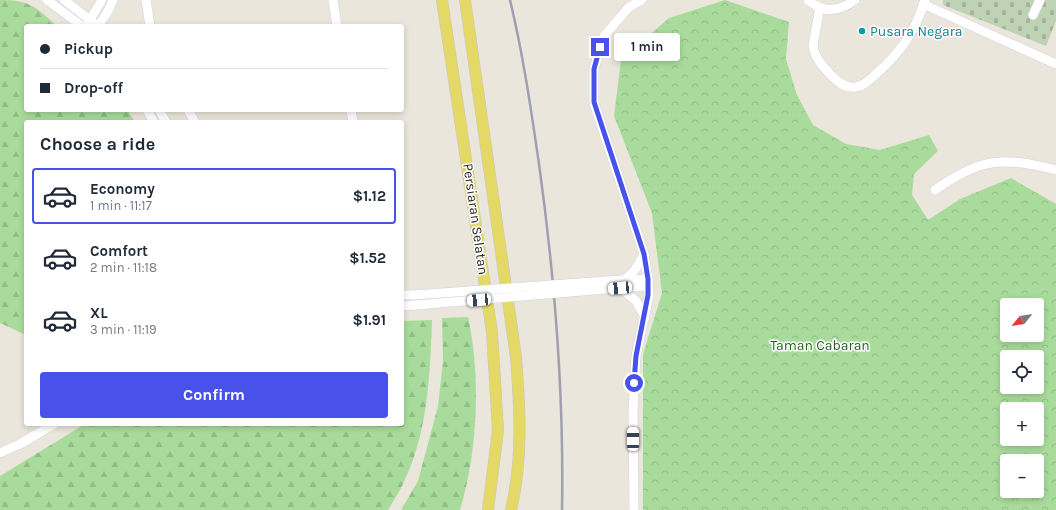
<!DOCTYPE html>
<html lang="en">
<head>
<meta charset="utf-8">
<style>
	:root { --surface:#fff; --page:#f6f6f7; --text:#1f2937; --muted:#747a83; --line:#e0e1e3; --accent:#4851ea }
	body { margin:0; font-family:Karla,sans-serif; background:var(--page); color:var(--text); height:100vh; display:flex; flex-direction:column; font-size:15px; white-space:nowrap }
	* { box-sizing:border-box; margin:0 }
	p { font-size:13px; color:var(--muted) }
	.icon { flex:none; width:22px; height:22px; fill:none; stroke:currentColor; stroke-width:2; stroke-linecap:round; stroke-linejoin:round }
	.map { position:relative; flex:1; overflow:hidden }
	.sheet { position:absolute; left:24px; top:120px; width:380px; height:306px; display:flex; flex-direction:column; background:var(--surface); border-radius:4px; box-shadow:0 2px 6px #0003 }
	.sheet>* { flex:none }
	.top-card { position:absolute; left:24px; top:24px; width:380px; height:88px; border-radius:4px; box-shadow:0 2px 6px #0003; display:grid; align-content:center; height:88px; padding:0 16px; background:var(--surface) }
	.needle { width:26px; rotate:240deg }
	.controls { position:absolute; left:1000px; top:298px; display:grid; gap:8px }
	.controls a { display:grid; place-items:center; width:44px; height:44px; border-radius:4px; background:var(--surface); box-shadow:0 2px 6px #0003; font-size:20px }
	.end { position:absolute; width:18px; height:18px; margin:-9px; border:5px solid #4851ea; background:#fff; box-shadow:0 0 0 2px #fff }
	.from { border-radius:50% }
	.bubble { position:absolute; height:28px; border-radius:4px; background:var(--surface); box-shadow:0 2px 6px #0003; font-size:13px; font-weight:700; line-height:28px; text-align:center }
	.car { position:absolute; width:12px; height:24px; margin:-12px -6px; border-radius:5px; box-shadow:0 0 3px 1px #0007; background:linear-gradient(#fff 24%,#345 0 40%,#fff 0 76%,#345 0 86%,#fff 0) }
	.top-card b { display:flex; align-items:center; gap:14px; height:38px; font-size:15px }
	.top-card b+b { border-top:1px solid var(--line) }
	.top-card i { width:10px; height:10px; background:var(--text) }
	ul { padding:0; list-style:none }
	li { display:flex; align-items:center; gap:12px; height:56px; margin:0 8px 6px; padding:0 8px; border:2px solid transparent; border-radius:4px }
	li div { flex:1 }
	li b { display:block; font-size:15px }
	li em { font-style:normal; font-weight:700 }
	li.on { border-color:var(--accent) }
	li>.icon { width:36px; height:36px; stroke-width:1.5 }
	h2 { padding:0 16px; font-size:18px; line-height:48px }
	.button { display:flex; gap:8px; margin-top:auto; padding:8px 16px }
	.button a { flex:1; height:46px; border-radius:4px; background:var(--accent); color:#fff; font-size:16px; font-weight:700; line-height:46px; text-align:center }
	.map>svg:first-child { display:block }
	.forest { fill:url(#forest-firs) }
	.cemetery { fill:url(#cemetery-stones) }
	.park { fill:url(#park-crowns); fill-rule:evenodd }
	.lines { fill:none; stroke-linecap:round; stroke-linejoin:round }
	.minor-casing { stroke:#d1d2e0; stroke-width:10 }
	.major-casing { stroke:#c7c7c7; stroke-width:12 }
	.minor { stroke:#fff; stroke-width:9 }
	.major { stroke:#e4d866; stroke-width:11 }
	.rail { stroke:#9f9fb1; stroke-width:2.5 }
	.minor-bridge-casing { stroke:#d1d2e0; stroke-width:10; stroke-linecap:butt }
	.minor-bridge { stroke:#fff; stroke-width:9 }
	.route { stroke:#4851ea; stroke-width:5 }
	.culture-dot { fill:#0f9aa8; stroke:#fff; stroke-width:1.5 }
	.labels { text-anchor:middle; stroke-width:3; stroke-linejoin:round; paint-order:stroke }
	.culture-label { font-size:14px; fill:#0d838f; stroke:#fff; text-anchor:start }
	.street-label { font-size:14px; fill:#292929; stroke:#fff }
	.park-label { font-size:14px; fill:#245f1f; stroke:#fff }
</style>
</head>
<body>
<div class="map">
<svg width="1056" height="510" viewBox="0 0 1056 510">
	<defs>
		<pattern id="forest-firs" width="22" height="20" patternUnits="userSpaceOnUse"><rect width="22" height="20" fill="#a9dc9c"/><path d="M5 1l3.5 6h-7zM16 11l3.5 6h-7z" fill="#91bd86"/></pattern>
		<pattern id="cemetery-stones" width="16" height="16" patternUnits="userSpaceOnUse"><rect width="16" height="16" fill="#bfd2b4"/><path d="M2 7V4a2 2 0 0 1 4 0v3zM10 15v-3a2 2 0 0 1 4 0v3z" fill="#a4b49b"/></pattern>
		<pattern id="park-crowns" width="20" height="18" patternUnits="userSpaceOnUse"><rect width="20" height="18" fill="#a9dc9c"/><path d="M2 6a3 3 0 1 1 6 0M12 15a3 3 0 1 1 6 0" fill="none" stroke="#91bd86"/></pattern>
	</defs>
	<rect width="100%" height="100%" fill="#eae6db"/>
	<g class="forest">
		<path d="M0,0C31,0 35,7 57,26H26V110H127L135,122H26V335L0,323Z"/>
		<path d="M468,317C481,376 478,451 460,510H401L418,481L438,406L443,361L442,318Z"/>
		<path d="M432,320C430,375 428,433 403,484C399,493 393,501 388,510H0V476L85,424H402V321Z"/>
	</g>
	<polygon class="cemetery" points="943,0 1056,0 1056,21 1046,46 943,5"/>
	<path class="park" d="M725,0L789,22L786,59L797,95L813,125L846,144L880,150L929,135L938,151L914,174L912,195L928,220L960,199L1011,178L1056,204V510H643V354L662,293L652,213L614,116L621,60L669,18ZM1007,305H1037V335H1007ZM1007,357H1037V387H1007ZM1007,409H1037V439H1007ZM1007,461H1037V491H1007Z"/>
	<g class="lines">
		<defs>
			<g id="minor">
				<polyline points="47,0 82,26"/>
				<polyline points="64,0 98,26"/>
				<polyline points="146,0 150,26"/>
				<polyline points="333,0 337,26"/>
				<path d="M808,0C823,13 839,12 855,0"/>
				<polyline points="923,4 1056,64"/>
				<path d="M820,7L813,45C814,57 823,67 832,76C838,82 846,89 856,87C864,86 870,79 876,74C901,52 915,32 925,0"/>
				<polyline points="1033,15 1040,0"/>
				<polyline points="88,23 102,0"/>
				<polyline points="98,26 107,13 113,0"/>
				<polyline points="147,110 154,122"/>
				<polyline points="159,110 166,122"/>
				<polyline points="188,110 195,122"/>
				<polyline points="351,110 353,122"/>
				<path d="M935,190C980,158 1003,156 1056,170"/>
				<polyline points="624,280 635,270 644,254"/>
				<polyline points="606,281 648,279"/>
				<polyline points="620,288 636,301 645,317"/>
				<polyline points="605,289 648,286"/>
				<polyline points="402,295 414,295"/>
				<polyline points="402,306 416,305"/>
				<polyline points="0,453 20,444 54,424"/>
				<polyline points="634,510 633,411 636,356 649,295 648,279 644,254 594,103 594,69 604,36 629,7 642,0"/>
			</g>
			<g id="major">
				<polyline points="442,0 492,332 498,430 488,510"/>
				<path d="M465,0L516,357C520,409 523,459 511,510"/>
			</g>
		</defs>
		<use href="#minor" class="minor-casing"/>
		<use href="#major" class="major-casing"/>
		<use href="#minor" class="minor"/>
		<use href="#major" class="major"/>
		<path class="rail" d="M510,0C523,54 531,109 539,164C555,279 564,394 562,510"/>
		<defs>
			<g id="minor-bridge">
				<polyline points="414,295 606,281"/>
				<polyline points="416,305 605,289"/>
			</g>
		</defs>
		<use href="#minor-bridge" class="minor-bridge-casing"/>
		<use href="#minor-bridge" class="minor-bridge"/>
	</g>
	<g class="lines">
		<polyline class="route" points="600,47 594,69 594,102 644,254 648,279 648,295 636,356 634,383"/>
	</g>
	<circle class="culture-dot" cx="862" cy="31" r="4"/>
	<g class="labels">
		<g class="culture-label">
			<text x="870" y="36">Pusara Negara</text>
		</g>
		<g class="street-label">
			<text transform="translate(476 219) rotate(82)" y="5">Persiaran Selatan</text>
		</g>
		<g class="park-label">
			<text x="820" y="350">Taman Cabaran</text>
		</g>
	</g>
</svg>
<div class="controls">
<a><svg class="needle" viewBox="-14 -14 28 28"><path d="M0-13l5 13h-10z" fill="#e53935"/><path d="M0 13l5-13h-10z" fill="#747a83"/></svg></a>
<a><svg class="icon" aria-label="locate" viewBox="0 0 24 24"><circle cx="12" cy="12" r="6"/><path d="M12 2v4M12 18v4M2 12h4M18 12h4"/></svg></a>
<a>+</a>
<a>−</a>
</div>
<i class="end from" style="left:634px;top:383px"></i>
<i class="end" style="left:600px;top:47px"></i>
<div class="bubble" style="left:614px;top:33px;width:66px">1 min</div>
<i class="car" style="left:620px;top:288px;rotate:265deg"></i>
<i class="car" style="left:479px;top:300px;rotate:265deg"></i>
<i class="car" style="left:633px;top:439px;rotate:0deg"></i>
<div class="top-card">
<b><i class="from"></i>Pickup</b>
<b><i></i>Drop-off</b>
</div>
<section class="sheet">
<h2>Choose a ride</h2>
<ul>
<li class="on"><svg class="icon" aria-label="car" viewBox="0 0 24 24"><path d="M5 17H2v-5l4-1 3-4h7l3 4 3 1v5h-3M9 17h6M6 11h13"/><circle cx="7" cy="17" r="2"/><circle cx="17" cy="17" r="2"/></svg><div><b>Economy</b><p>1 min · 11:17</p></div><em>$1.12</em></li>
<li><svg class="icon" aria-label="car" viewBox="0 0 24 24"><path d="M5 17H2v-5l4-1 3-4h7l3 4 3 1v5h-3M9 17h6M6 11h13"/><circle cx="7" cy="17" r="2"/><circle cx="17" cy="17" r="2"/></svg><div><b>Comfort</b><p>2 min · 11:18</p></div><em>$1.52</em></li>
<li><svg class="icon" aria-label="car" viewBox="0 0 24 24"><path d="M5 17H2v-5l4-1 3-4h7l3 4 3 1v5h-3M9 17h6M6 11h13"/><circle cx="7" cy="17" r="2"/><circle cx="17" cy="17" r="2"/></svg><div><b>XL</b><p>3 min · 11:19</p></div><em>$1.91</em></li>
</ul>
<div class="button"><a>Confirm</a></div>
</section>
</div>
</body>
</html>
